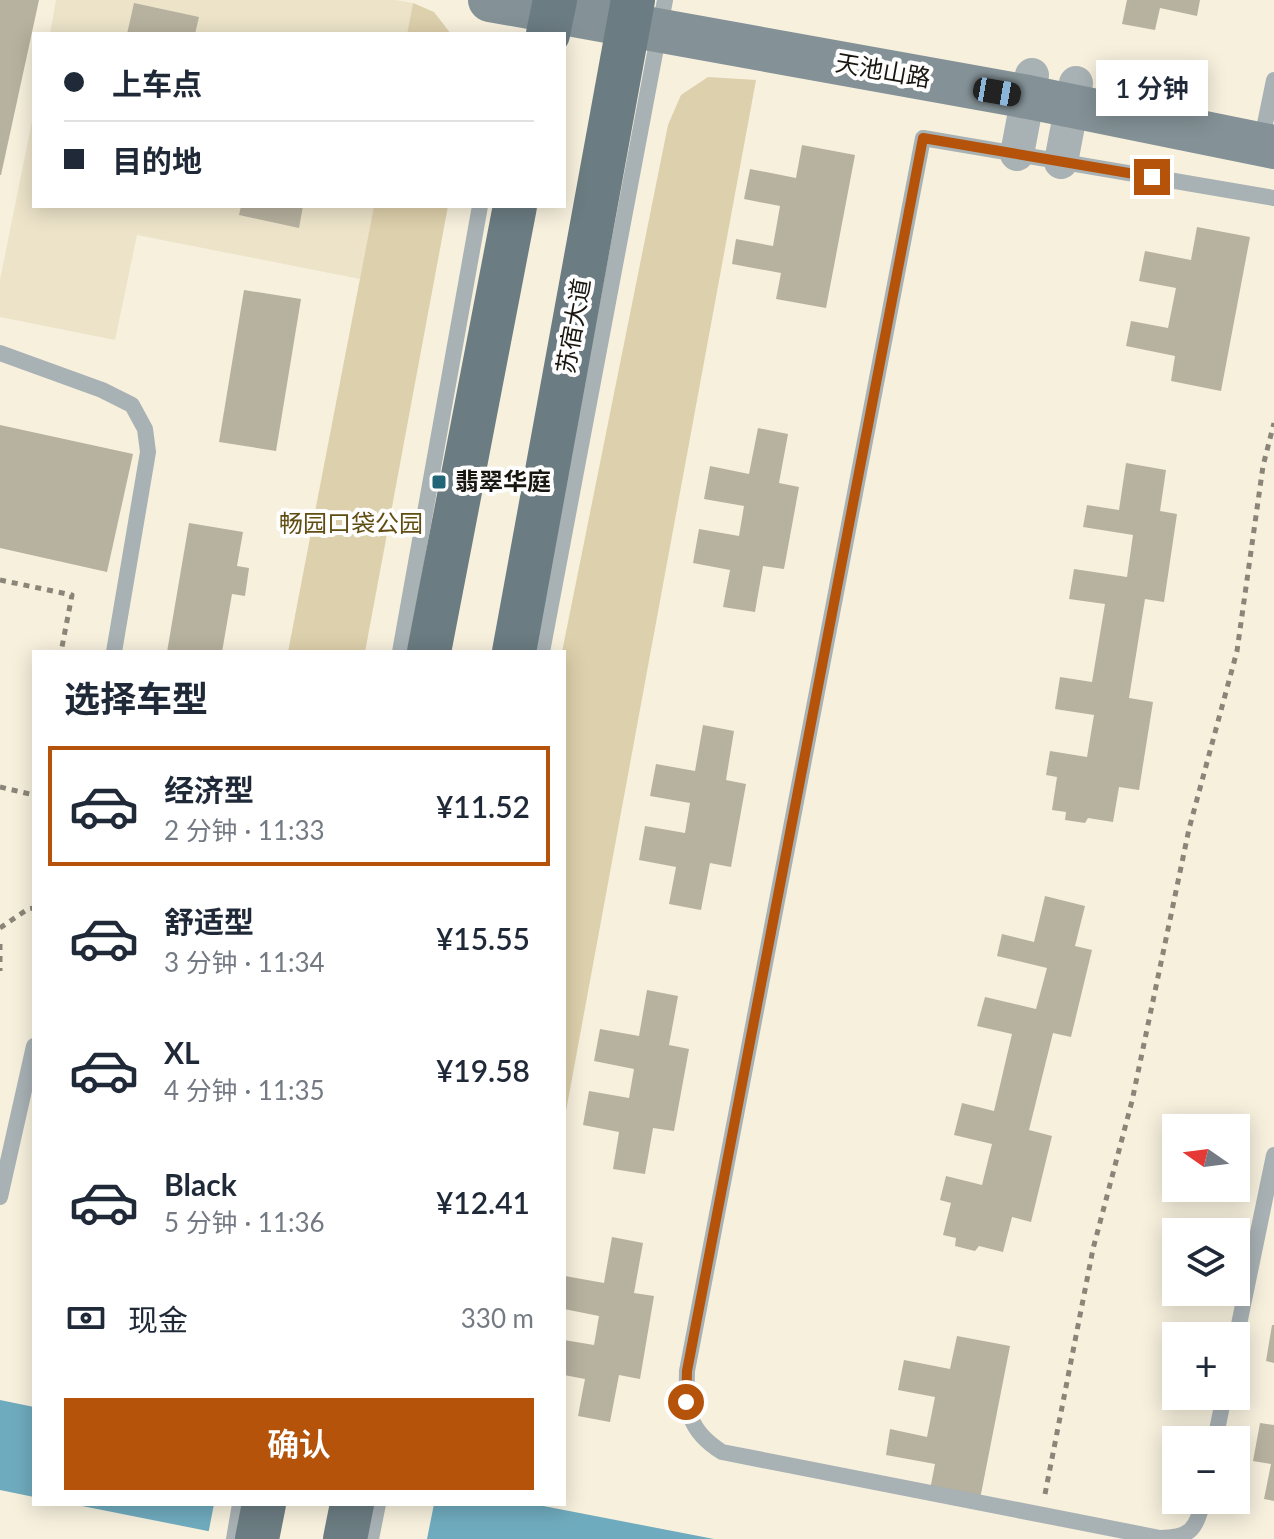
<!DOCTYPE html>
<html lang="zh">
<head>
<meta charset="utf-8">
<style>
	:root { --surface:#fff; --page:#f6f6f7; --text:#1f2937; --muted:#747a83; --line:#e0e1e3; --accent:#b45309 }
	body { margin:0; font-family:Lato,"Noto Sans SC",sans-serif; background:var(--page); color:var(--text); height:100vh; display:flex; flex-direction:column; font-size:30px; white-space:nowrap }
	* { box-sizing:border-box; margin:0 }
	p { font-size:26px; color:var(--muted) }
	.icon { flex:none; width:44px; height:44px; fill:none; stroke:currentColor; stroke-width:2; stroke-linecap:round; stroke-linejoin:round }
	.map { position:relative; flex:1; overflow:hidden }
	.sheet { position:absolute; left:32px; top:650px; width:534px; height:856px; display:flex; flex-direction:column; background:var(--surface); border-radius:0px; box-shadow:0 4px 20px #0003 }
	.sheet>* { flex:none }
	.banner { position:absolute; left:32px; top:32px; width:534px; height:176px; border-radius:0px; box-shadow:0 4px 20px #0003; display:grid; align-content:center; height:176px; padding:0 32px; background:var(--surface) }
	.needle { width:52px; rotate:284deg }
	.tools { position:absolute; left:1162px; top:1114px; display:grid; gap:16px }
	.tools a { display:grid; place-items:center; width:88px; height:88px; border-radius:0px; background:var(--surface); box-shadow:0 4px 20px #0003; font-size:40px }
	.end { position:absolute; width:36px; height:36px; margin:-18px; border:10px solid #b45309; background:#fff; box-shadow:0 0 0 4px #fff }
	.from { border-radius:50% }
	.bubble { position:absolute; height:56px; border-radius:0px; background:var(--surface); box-shadow:0 4px 20px #0003; font-size:26px; font-weight:600; line-height:56px; text-align:center }
	.car { position:absolute; width:24px; height:48px; margin:-24px -12px; border-radius:10px; box-shadow:0 0 6px 2px #0007; background:linear-gradient(#222 24%,#8ab4d8 0 40%,#222 0 76%,#8ab4d8 0 86%,#222 0) }
	.banner b { display:flex; align-items:center; gap:28px; height:76px; font-size:30px }
	.banner b+b { border-top:2px solid var(--line) }
	.banner i { width:20px; height:20px; background:var(--text) }
	ul { padding:0; list-style:none }
	li { display:flex; align-items:center; gap:24px; height:120px; margin:0 16px 12px; padding:0 16px; border:4px solid transparent; border-radius:0px }
	li div { flex:1 }
	li b { display:block; font-size:30px }
	li em { font-style:normal; font-weight:600 }
	li.current { border-color:var(--accent) }
	li>.icon { width:72px; height:72px; stroke-width:1.5 }
	h2 { padding:0 32px; font-size:36px; line-height:96px }
	.pay { display:flex; align-items:center; gap:20px; height:88px; padding:0 32px; font-size:30px }
	.pay p { margin-inline-start:auto }
	.cta { display:flex; gap:16px; margin-top:auto; padding:16px 32px }
	.cta a { flex:1; height:92px; border-radius:0px; background:var(--accent); color:#fff; font-size:32px; font-weight:600; line-height:92px; text-align:center }
	.map>svg:first-child { display:block }
	.built { fill:#ece3c9 }
	.green { fill:#ddd0ac }
	.water { fill:#6fabbe }
	.pier { fill:#f7f0dd }
	.building { fill:#b7b19f }
	.lines { fill:none; stroke-linecap:round; stroke-linejoin:round }
	.path { stroke:#8a8578; stroke-width:5; stroke-dasharray:6 6; stroke-linecap:butt }
	.lane { stroke:#a8b1b4; stroke-width:16 }
	.street { stroke:#a8b1b4; stroke-width:34 }
	.secondary { stroke:#849297; stroke-width:44 }
	.primary { stroke:#6b7c82; stroke-width:44 }
	.route { stroke:#b45309; stroke-width:10 }
	.poi-dot { fill:#226577; stroke:#fefefe; stroke-width:3 }
	.labels { text-anchor:middle; stroke-width:8; stroke-linejoin:round; paint-order:stroke }
	.street-label { font-size:24px; fill:#18160f; stroke:#fefefe }
	.poi-label { font-size:24px; font-weight:bold; fill:#18160f; stroke:#fefefe; text-anchor:start }
	.park-label { font-size:24px; fill:#5f4d12; stroke:#fefefe }
</style>
</head>
<body>
<div class="map">
<svg width="1274" height="1539" viewBox="0 0 1274 1539">
	<rect width="100%" height="100%" fill="#f7f0dd"/>
	<g class="built">
		<polygon points="56,0 395,0 413,3 407,34 50,34"/>
		<polygon points="34,111 34,206 374,206 360,279 137,235 115,340 0,317 0,280"/>
	</g>
	<g class="green">
		<polygon points="413,3 434,12 451,34 407,34"/>
		<polygon points="708,77 756,80 564,1122 564,652 562,652 668,125 681,95"/>
		<polygon points="374,206 448,206 365,652 288,652"/>
	</g>
	<g class="water">
		<polygon points="0,1400 34,1407 34,1497 0,1490"/>
		<polygon points="72,1504 533,1504 714,1539 248,1539"/>
	</g>
	<polygon class="pier" points="214,1504 434,1504 427,1539 227,1539 208,1535"/>
	<g class="building">
		<polygon points="0,0 39,0 1,175 0,175"/>
		<polygon points="1127,0 1200,0 1197,16 1160,8 1155,30 1122,24"/>
		<polygon points="134,3 199,17 195,34 127,34"/>
		<polygon points="802,145 855,155 826,308 776,299 781,273 732,264 736,239 773,246 780,206 744,199 750,169 796,178"/>
		<polygon points="241,206 303,206 299,228 239,215"/>
		<polygon points="1197,227 1250,237 1221,391 1171,381 1175,356 1126,346 1131,321 1168,328 1176,288 1139,281 1145,251 1191,260"/>
		<polygon points="244,290 301,299 276,451 219,442"/>
		<polygon points="0,425 133,454 107,572 0,548"/>
		<polygon points="758,428 788,434 779,483 799,487 784,569 763,566 755,612 723,607 730,570 693,563 699,529 739,536 744,506 704,499 710,466 749,474"/>
		<polygon points="1126,463 1166,470 1160,511 1177,514 1164,602 1145,599 1129,698 1153,702 1139,790 1119,787 1113,822 1088,818 1085,823 1065,820 1066,812 1052,810 1057,777 1046,775 1050,751 1087,757 1094,715 1055,709 1060,677 1092,682 1105,604 1069,599 1074,569 1127,577 1133,535 1083,527 1087,505 1119,510"/>
		<polygon points="189,523 243,532 237,566 249,568 245,596 232,594 222,652 167,652"/>
		<polygon points="703,725 734,731 726,780 746,784 731,867 710,863 701,910 669,904 676,867 639,860 645,826 685,833 690,803 650,796 656,764 695,771"/>
		<polygon points="1045,896 1085,906 1075,946 1092,950 1071,1037 1053,1033 1029,1130 1052,1136 1031,1222 1012,1217 1003,1252 979,1246 975,1251 955,1246 956,1238 943,1235 951,1203 940,1200 946,1176 982,1185 992,1144 954,1135 962,1103 994,1111 1012,1034 977,1026 985,997 1036,1009 1047,968 997,956 1002,934 1034,942"/>
		<polygon points="647,990 678,996 669,1045 689,1049 674,1131 653,1128 645,1174 613,1169 619,1132 583,1125 589,1091 629,1098 634,1069 594,1061 600,1029 639,1036"/>
		<polygon points="612,1237 643,1243 634,1293 654,1296 640,1379 619,1375 610,1422 578,1416 585,1379 564,1375 564,1340 594,1345 599,1316 564,1309 564,1279 565,1276 604,1283"/>
		<polygon points="1272,1325 1274,1325 1274,1363 1266,1361"/>
		<polygon points="957,1336 1010,1346 980,1499 930,1490 935,1464 886,1455 890,1429 927,1437 935,1397 898,1390 904,1360 950,1369"/>
		<polygon points="1260,1423 1274,1425 1274,1501 1264,1499 1271,1464 1253,1461"/>
	</g>
	<g class="lines">
		<g class="path">
			<polyline points="0,580 72,595 61,652"/>
			<polyline points="0,787 34,795"/>
			<polyline points="0,928 28,909 34,908"/>
			<polyline points="0,944 0,971"/>
			<polyline points="1045,1494 1093,1249 1132,1101 1189,829 1237,651 1263,466 1274,423"/>
		</g>
		<g class="lane">
			<polyline points="1261,143 1274,80"/>
			<polyline points="0,353 102,390 132,405 145,429 148,452 114,652"/>
			<polyline points="400,652 480,206"/>
			<polyline points="542,652 665,0"/>
			<polyline points="0,1197 34,1046"/>
			<polyline points="1236,1339 1274,1155"/>
			<polyline points="1215,1440 1224,1396"/>
			<path d="M1203,1500C1197,1529 1190,1538 1160,1538L722,1452C687,1430 686,1409 687,1371L923,138L1274,198"/>
			<polyline points="234,1539 240,1504"/>
			<polyline points="371,1539 378,1504"/>
		</g>
		<g class="street">
			<polyline points="1017,154 1032,75"/>
			<polyline points="1061,162 1076,83"/>
		</g>
		<polyline class="secondary" points="490,0 1028,97 1274,147"/>
		<g class="primary">
			<polyline points="548,34 555,0"/>
			<polyline points="429,652 515,206"/>
			<polyline points="514,652 633,0"/>
			<polyline points="257,1539 264,1504"/>
			<polyline points="345,1539 352,1504"/>
		</g>
	</g>
	<g class="lines">
		<polyline class="route" points="686,1402 687,1371 923,138 1152,177"/>
	</g>
	<rect class="poi-dot" x="431" y="474" width="16" height="16" rx="4"/>
	<g class="labels">
		<g class="street-label">
			<text transform="translate(883 71) rotate(10)" y="8">天池山路</text>
			<text transform="translate(574 326) rotate(-80)" y="8">苏宿大道</text>
		</g>
		<g class="poi-label">
			<text x="455" y="490">翡翠华庭</text>
		</g>
		<g class="park-label">
			<text x="351" y="532">畅园口袋公园</text>
		</g>
	</g>
</svg>
<div class="tools">
<a><svg class="needle" viewBox="-14 -14 28 28"><path d="M0-13l5 13h-10z" fill="#e53935"/><path d="M0 13l5-13h-10z" fill="#747a83"/></svg></a>
<a><svg class="icon" aria-label="layers" viewBox="0 0 24 24"><path d="M12 4l9 5-9 5-9-5zM3 14l9 5 9-5"/></svg></a>
<a>+</a>
<a>−</a>
</div>
<i class="end from" style="left:686px;top:1402px"></i>
<i class="end" style="left:1152px;top:177px"></i>
<div class="bubble" style="left:1096px;top:60px;width:112px">1 分钟</div>
<i class="car" style="left:997px;top:92px;rotate:100deg"></i>
<div class="banner">
<b><i class="from"></i>上车点</b>
<b><i></i>目的地</b>
</div>
<section class="sheet">
<h2>选择车型</h2>
<ul>
<li class="current"><svg class="icon" aria-label="car" viewBox="0 0 24 24"><path d="M5 17H2v-5l4-1 3-4h7l3 4 3 1v5h-3M9 17h6M6 11h13"/><circle cx="7" cy="17" r="2"/><circle cx="17" cy="17" r="2"/></svg><div><b>经济型</b><p>2 分钟 · 11:33</p></div><em>¥11.52</em></li>
<li><svg class="icon" aria-label="car" viewBox="0 0 24 24"><path d="M5 17H2v-5l4-1 3-4h7l3 4 3 1v5h-3M9 17h6M6 11h13"/><circle cx="7" cy="17" r="2"/><circle cx="17" cy="17" r="2"/></svg><div><b>舒适型</b><p>3 分钟 · 11:34</p></div><em>¥15.55</em></li>
<li><svg class="icon" aria-label="car" viewBox="0 0 24 24"><path d="M5 17H2v-5l4-1 3-4h7l3 4 3 1v5h-3M9 17h6M6 11h13"/><circle cx="7" cy="17" r="2"/><circle cx="17" cy="17" r="2"/></svg><div><b>XL</b><p>4 分钟 · 11:35</p></div><em>¥19.58</em></li>
<li><svg class="icon" aria-label="car" viewBox="0 0 24 24"><path d="M5 17H2v-5l4-1 3-4h7l3 4 3 1v5h-3M9 17h6M6 11h13"/><circle cx="7" cy="17" r="2"/><circle cx="17" cy="17" r="2"/></svg><div><b>Black</b><p>5 分钟 · 11:36</p></div><em>¥12.41</em></li>
</ul>
<div class="pay"><svg class="icon" aria-label="cash" viewBox="0 0 24 24"><path d="M3 7h18v10H3z"/><circle cx="12" cy="12" r="2"/></svg>现金<p>330 m</p></div>
<div class="cta"><a>确认</a></div>
</section>
</div>
</body>
</html>
